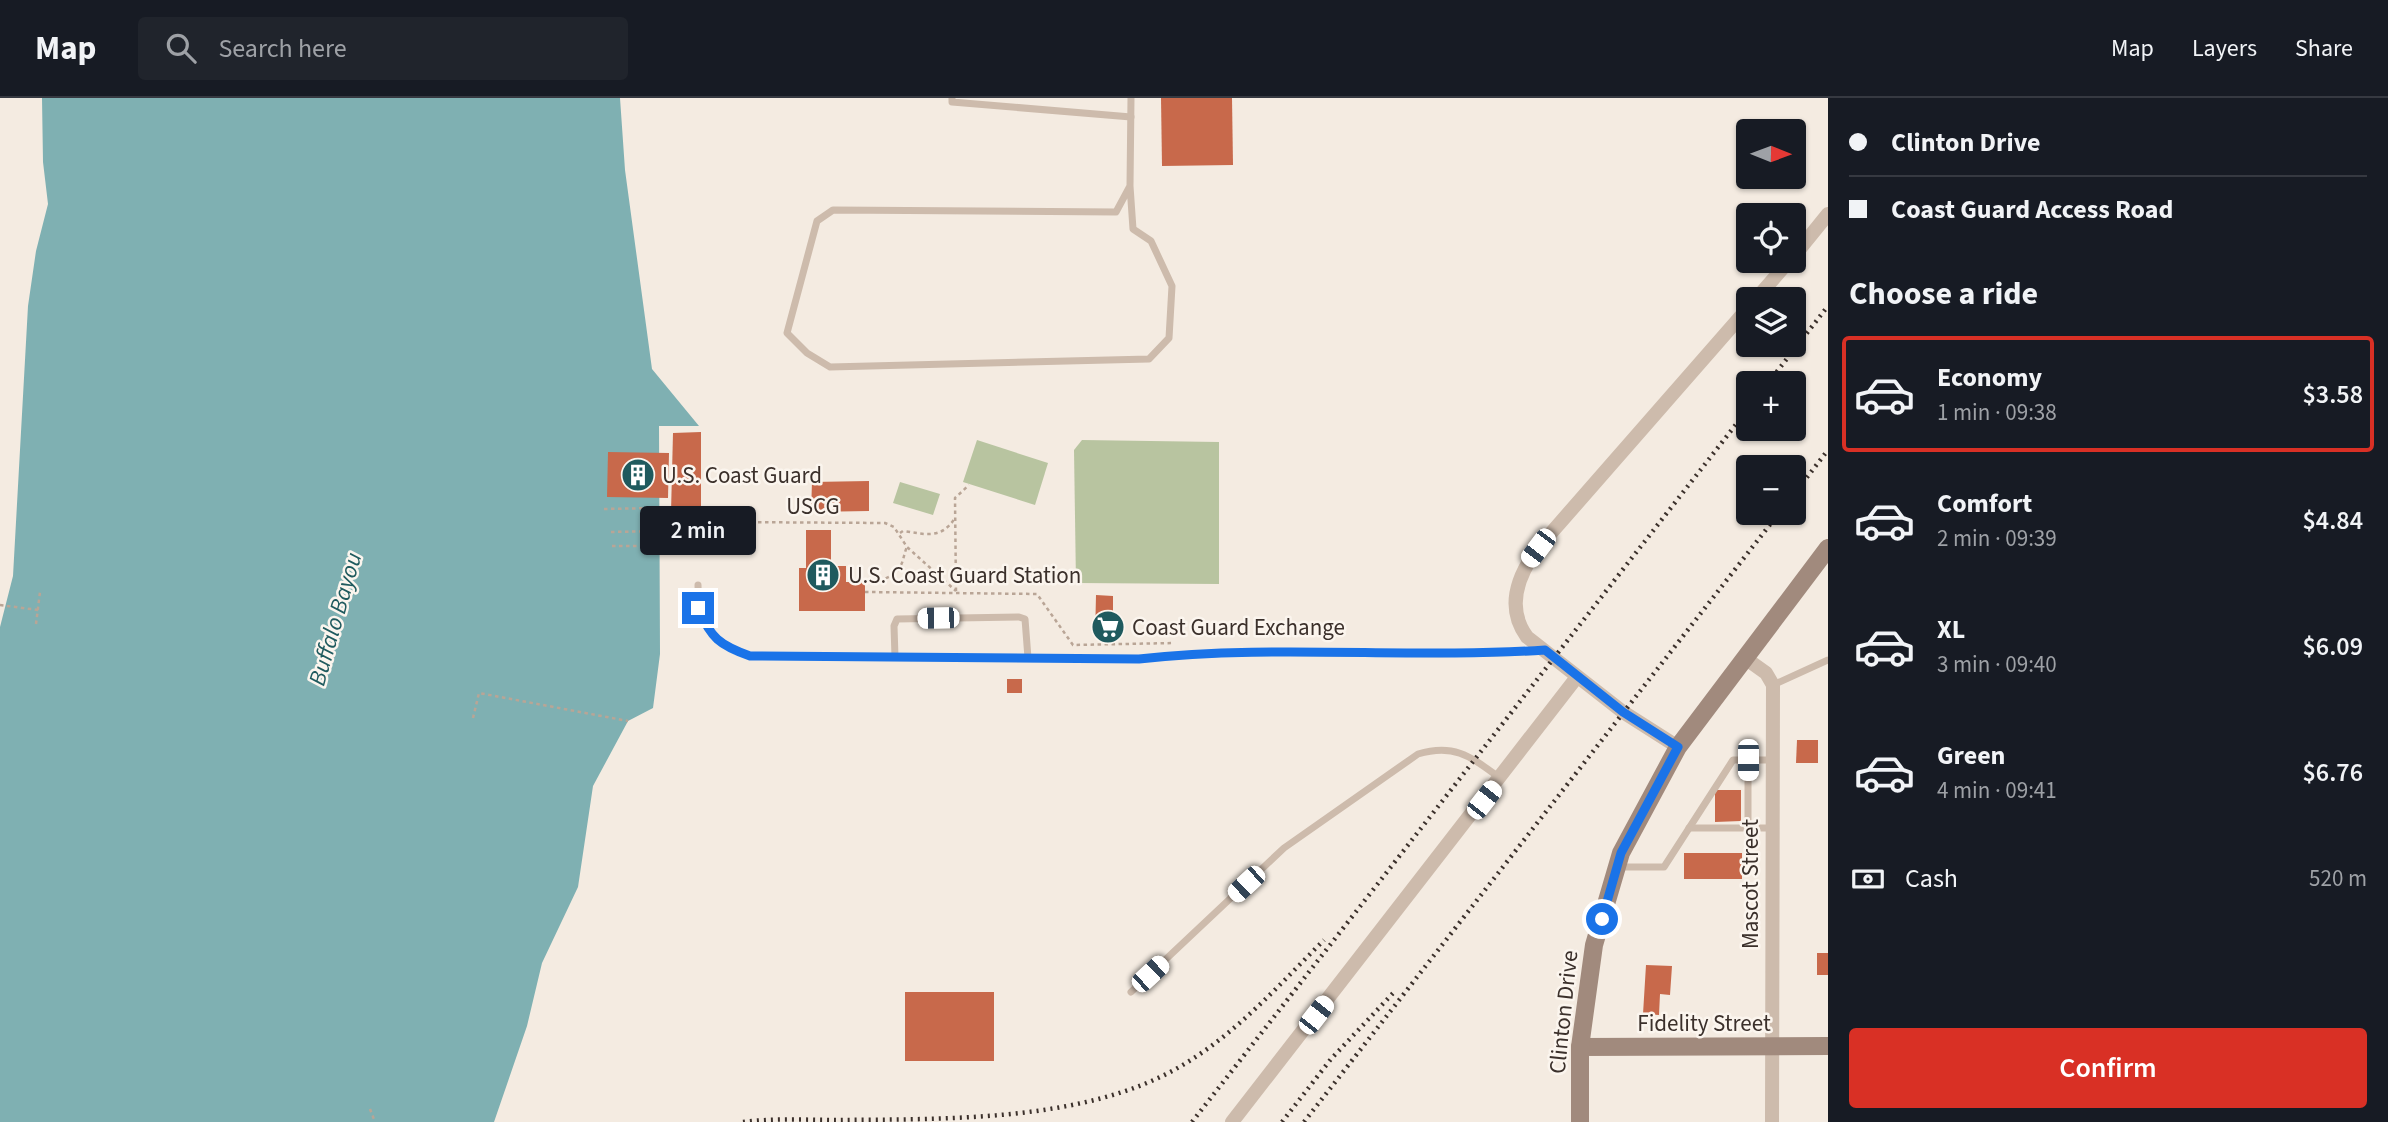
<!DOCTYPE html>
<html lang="en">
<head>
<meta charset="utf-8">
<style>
	:root { --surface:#171b24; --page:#20242c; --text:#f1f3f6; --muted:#9ea1a6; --line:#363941; --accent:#d93025 }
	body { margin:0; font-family:"Source Sans 3",sans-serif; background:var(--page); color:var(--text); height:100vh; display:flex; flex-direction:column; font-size:26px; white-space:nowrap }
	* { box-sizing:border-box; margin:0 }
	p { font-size:23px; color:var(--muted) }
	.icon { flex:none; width:38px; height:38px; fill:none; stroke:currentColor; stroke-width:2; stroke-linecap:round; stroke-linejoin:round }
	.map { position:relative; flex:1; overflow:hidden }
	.sheet { display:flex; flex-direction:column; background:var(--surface); width:560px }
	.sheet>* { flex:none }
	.top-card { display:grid; align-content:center; height:154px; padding:0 21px; background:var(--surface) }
	.needle { width:46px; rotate:91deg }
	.fabs { position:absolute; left:1736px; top:21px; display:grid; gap:14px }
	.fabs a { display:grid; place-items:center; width:70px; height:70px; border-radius:7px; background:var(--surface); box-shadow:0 2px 5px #0004; font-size:35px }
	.end { position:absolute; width:32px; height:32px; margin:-16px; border:9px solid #1a73e8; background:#fff; box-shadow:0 0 0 4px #fff }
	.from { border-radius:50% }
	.bubble { position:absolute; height:49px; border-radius:7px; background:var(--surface); box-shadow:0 2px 5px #0004; font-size:23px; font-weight:600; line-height:49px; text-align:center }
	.car { position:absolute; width:21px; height:42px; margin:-21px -10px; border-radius:9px; box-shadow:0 0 5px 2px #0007; background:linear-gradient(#fff 24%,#345 0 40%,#fff 0 76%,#345 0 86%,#fff 0) }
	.top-card b { display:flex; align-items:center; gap:24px; height:66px; font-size:26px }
	.top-card b+b { border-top:2px solid var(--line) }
	.top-card i { width:18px; height:18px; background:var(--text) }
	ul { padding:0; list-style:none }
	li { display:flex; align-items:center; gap:21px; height:116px; margin:0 14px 10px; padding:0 7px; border:4px solid transparent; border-radius:7px }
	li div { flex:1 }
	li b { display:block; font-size:26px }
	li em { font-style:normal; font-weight:600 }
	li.on { border-color:var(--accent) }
	li>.icon { width:63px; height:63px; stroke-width:1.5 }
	h2 { padding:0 21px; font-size:32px; line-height:84px }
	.pay { display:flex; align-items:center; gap:18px; height:77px; padding:0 21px; font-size:26px }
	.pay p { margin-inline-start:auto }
	.action { display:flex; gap:14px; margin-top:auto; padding:14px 21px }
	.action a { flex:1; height:80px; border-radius:7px; background:var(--accent); color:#fff; font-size:28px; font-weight:600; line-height:80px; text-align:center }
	header { display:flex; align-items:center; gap:42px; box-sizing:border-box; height:98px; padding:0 35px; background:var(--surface); border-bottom:2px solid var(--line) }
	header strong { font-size:33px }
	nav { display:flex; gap:38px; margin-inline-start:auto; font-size:24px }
	.search { width:490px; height:63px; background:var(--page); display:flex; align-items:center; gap:18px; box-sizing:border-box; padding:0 24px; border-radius:7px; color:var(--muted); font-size:26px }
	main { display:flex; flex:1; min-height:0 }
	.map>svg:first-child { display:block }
	.green { fill:#b8c4a0 }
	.water { fill:#7fb0b2 }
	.building { fill:#c8694b }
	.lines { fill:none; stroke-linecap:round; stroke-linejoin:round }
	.path { stroke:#b9a596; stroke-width:2.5; stroke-dasharray:3.5 3.5; stroke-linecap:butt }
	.service { stroke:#cdbbac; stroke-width:7 }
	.minor { stroke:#cdbbac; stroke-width:14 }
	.secondary { stroke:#a18a7d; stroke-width:18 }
	.rail { stroke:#3b302b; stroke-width:4.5; stroke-dasharray:2 5; stroke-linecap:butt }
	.route { stroke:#1a73e8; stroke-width:9 }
	.labels { text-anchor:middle; stroke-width:5; stroke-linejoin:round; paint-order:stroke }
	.poi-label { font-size:23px; fill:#3b302b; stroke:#fbf5ee; text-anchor:start }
	.street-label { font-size:23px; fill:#3b302b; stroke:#fbf5ee }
	.water-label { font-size:24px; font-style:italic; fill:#1f5a5e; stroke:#fbf5ee }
</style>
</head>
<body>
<header>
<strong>Map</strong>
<div class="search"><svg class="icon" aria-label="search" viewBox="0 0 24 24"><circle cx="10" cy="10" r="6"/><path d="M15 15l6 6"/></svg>Search here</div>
<nav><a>Map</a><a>Layers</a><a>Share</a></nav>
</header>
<main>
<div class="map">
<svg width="1828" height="1024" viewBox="0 0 1828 1024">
	<rect width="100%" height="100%" fill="#f4ebe1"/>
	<g class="green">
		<polygon points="977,342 1048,365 1035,407 963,384"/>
		<polygon points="1082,342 1219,344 1219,486 1076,485 1074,352"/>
		<polygon points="900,384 940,396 933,417 893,405"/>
	</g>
	<polygon class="water" points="42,0 620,0 625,72 652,271 699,328 659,328 660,556 653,610 628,623 593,688 578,789 542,865 527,928 494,1024 0,1024 0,529 13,478 28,208 36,153 48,106 43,64"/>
	<g class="building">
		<polygon points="1161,0 1232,0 1233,67 1162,68"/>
		<polygon points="701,334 701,414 671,415 673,335"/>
		<polygon points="608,354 669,355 668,400 607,399"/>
		<polygon points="869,383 869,413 811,414 812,384"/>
		<polygon points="806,432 831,432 831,468 846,468 846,484 865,484 865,513 799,513 799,470 806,470"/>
		<polygon points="1096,497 1113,498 1113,518 1120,517 1120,541 1095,540"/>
		<rect x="1007" y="581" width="15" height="14"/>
		<polygon points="1797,642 1818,642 1818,665 1796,665"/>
		<polygon points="1715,692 1741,692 1741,723 1715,724"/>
		<rect x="1684" y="755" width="58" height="26"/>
		<rect x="1817" y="855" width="11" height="22"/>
		<polygon points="1646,867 1672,868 1670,897 1660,896 1659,917 1643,916"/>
		<rect x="905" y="894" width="89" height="69"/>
	</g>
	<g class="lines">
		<g class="path">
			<polyline points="604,411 659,410"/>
			<polyline points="723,424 885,425 894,429 907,449 956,493"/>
			<polyline points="611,434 659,433"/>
			<path d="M900,435L903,433C925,436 941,442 955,420"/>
			<polyline points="612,448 659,448"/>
			<path d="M865,484C879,483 894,481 901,467C904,461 904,455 907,449"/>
			<polyline points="956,493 955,400 969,387"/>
			<polyline points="865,494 1037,496 1073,547 1174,545"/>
			<polyline points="0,507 38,512"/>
			<polyline points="36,526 40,494"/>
			<polyline points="473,620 479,595 628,623"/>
			<polyline points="370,1011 375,1024"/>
		</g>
		<g class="service">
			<polyline points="952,0 952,4 1131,19"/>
			<polyline points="1130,88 1133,131 1151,143 1172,188 1169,240 1149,261 830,269 807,255 787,235 817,123 833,112 1116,114 1130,88 1131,0"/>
			<path d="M698,487C698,529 712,544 750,558L1139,561C1272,547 1407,561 1541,553"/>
			<polyline points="895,559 894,528 897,521 1019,519 1025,521 1028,560"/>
			<polyline points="1773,587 1828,562"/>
			<polyline points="1689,730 1773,730"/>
			<polyline points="1748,730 1748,662"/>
			<polyline points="1618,769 1664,769 1733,662 1772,662"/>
			<path d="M1131,894L1284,750L1418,656C1455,645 1471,659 1500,680"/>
		</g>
		<g class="minor">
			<polyline points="1794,158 1828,116"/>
			<polyline points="1756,201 1789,163"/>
			<polyline points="1745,560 1766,575 1773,587 1772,1024"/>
			<path d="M1678,649L1623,614L1527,539C1505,509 1518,477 1538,450L1748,210"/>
			<polyline points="1232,1024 1577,579"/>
		</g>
		<g class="secondary">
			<polyline points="1580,949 1828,948"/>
			<polyline points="1580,1024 1580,949 1594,847 1621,755 1678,649 1828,450"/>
		</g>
		<g class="rail">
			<polyline points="1768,285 1828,208"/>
			<polyline points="1794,396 1828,352"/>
			<path d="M743,1024C774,1020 807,1022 838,1022C946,1021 1086,1024 1181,968C1236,936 1279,887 1324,842"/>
			<polyline points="1192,1024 1748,311"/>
			<polyline points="1282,1024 1331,961 1396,892"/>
			<polyline points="1304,1024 1779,415"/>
		</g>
	</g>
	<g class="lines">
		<path class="route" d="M698,510C711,540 719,547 750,558L1139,561C1274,546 1410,561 1545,552L1623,614L1678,649L1621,755L1602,821"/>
	</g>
	<defs>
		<symbol id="building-disc" viewBox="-11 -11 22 22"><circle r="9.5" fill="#1f5a5e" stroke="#fbf5ee"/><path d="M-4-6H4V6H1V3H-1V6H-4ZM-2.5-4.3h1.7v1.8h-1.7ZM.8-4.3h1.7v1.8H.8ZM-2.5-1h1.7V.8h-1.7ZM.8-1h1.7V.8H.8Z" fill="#fff"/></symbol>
		<symbol id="supermarket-disc" viewBox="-11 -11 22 22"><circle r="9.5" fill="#1f5a5e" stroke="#fbf5ee"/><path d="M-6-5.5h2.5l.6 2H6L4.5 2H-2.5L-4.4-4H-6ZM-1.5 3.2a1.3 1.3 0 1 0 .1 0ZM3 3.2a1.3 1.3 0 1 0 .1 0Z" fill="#fff"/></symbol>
	</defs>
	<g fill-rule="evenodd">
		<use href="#building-disc" x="619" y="358" width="38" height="38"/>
		<use href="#building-disc" x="804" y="458" width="38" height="38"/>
		<use href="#supermarket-disc" x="1089" y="510" width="38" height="38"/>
	</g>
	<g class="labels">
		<g class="poi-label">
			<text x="662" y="385">U.S. Coast Guard</text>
			<text x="848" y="485">U.S. Coast Guard Station</text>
			<text x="1132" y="537">Coast Guard Exchange</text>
		</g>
		<g class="street-label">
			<text x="813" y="416">USCG</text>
			<text transform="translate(1750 786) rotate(-90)" y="8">Mascot Street</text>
			<text transform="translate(1563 914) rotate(-84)" y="8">Clinton Drive</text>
			<text x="1704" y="933">Fidelity Street</text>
		</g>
		<g class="water-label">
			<text transform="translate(335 521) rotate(-74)" y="8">Buffalo Bayou</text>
		</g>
	</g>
</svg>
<div class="fabs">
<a><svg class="needle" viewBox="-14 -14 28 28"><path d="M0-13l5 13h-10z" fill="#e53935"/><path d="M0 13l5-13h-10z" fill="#9ea1a6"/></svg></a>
<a><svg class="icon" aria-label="locate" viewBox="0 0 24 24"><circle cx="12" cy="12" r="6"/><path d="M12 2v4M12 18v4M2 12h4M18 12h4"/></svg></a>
<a><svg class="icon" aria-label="layers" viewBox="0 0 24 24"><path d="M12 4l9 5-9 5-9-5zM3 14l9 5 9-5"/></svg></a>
<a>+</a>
<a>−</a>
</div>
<i class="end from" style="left:1602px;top:821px"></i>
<i class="end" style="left:698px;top:510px"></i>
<div class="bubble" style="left:640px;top:408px;width:116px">2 min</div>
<i class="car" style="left:1538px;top:450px;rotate:217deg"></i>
<i class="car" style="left:938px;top:520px;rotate:269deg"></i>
<i class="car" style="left:1748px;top:662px;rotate:180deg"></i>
<i class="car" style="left:1484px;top:702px;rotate:38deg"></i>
<i class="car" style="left:1246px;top:786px;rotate:227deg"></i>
<i class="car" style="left:1150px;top:876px;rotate:47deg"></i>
<i class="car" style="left:1316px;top:917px;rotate:38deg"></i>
</div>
<section class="sheet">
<div class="top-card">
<b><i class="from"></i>Clinton Drive</b>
<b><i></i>Coast Guard Access Road</b>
</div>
<h2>Choose a ride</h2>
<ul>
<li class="on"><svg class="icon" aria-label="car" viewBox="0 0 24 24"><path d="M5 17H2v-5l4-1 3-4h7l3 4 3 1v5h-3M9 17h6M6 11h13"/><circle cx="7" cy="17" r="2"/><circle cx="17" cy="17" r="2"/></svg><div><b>Economy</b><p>1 min · 09:38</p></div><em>$3.58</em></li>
<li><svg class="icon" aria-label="car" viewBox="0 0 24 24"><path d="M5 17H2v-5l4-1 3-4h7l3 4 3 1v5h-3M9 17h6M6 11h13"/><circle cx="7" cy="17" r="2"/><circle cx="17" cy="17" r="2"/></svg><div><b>Comfort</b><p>2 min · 09:39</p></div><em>$4.84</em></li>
<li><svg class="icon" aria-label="car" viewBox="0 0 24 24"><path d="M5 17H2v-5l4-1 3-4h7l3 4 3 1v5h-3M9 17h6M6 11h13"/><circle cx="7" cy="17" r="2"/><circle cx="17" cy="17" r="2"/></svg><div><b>XL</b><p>3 min · 09:40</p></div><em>$6.09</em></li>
<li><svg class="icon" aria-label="car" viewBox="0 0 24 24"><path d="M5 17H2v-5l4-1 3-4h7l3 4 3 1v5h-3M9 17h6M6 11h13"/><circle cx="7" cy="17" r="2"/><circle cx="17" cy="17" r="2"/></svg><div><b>Green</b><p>4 min · 09:41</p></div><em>$6.76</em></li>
</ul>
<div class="pay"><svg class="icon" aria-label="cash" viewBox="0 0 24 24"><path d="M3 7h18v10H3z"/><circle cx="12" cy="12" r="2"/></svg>Cash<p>520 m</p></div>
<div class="action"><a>Confirm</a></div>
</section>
</main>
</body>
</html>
